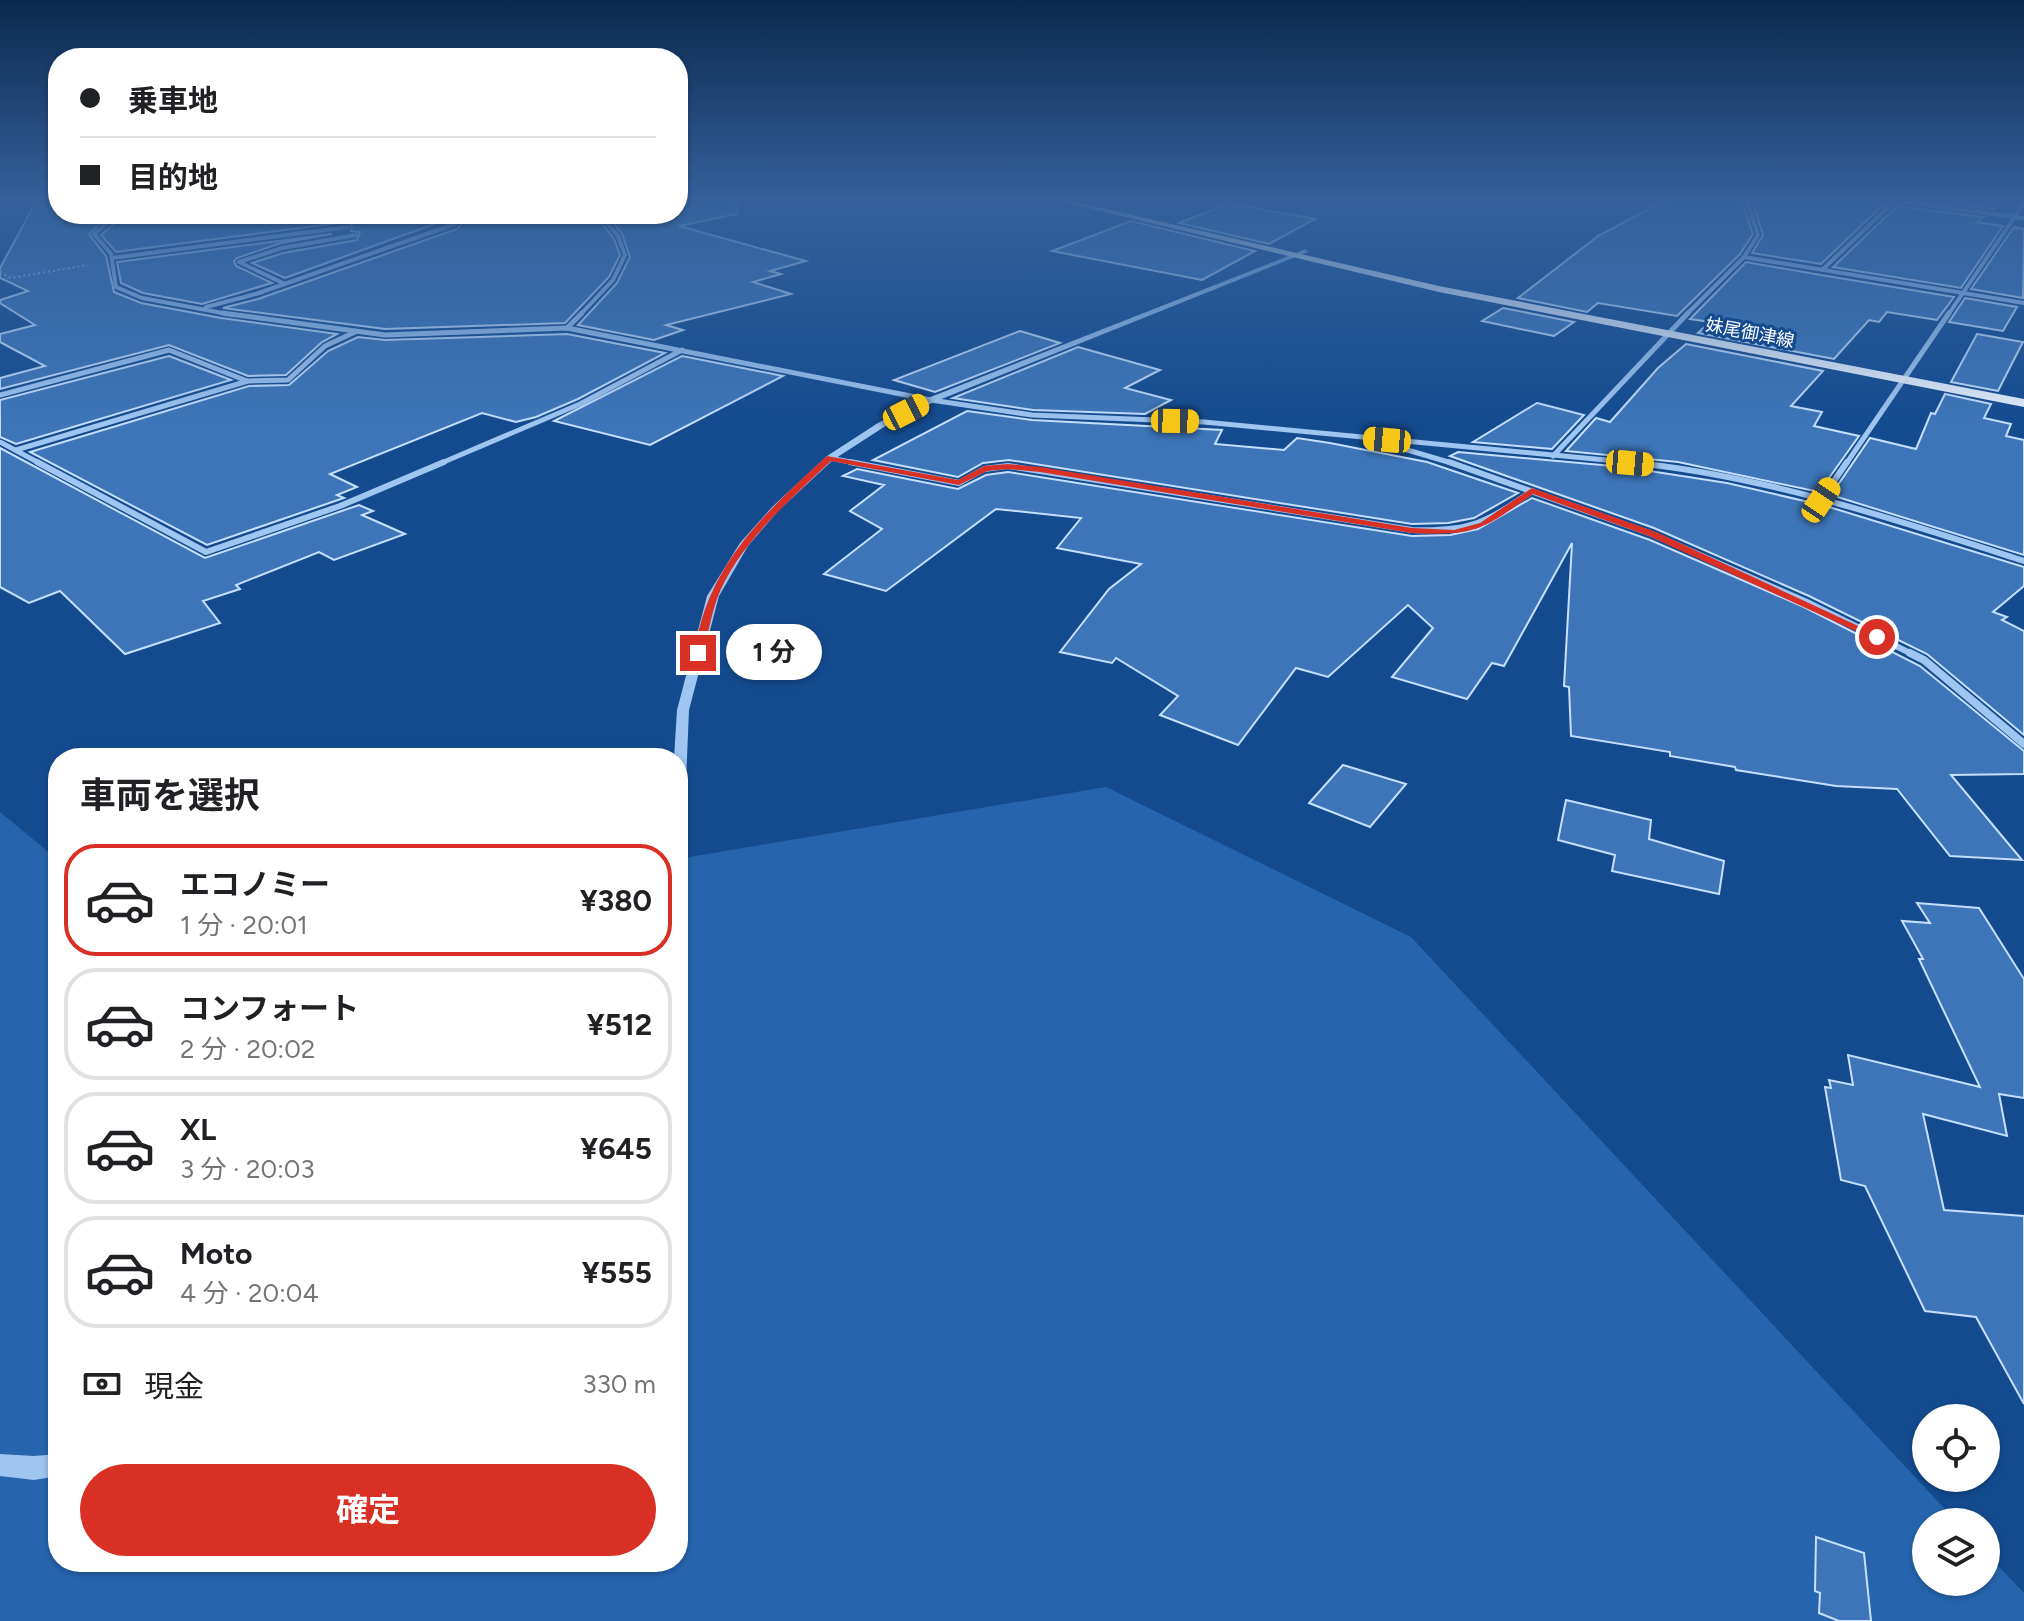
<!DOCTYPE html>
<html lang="ja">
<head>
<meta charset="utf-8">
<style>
	:root { --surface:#fff; --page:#f2f2f2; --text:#202124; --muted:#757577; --line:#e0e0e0; --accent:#d93025 }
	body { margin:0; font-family:Figtree,"Noto Sans JP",sans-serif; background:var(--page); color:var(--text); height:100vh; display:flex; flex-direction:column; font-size:30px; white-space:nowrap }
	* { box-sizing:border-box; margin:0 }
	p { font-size:26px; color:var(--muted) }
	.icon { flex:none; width:44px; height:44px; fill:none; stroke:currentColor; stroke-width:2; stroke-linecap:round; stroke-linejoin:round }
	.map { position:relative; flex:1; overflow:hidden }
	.drawer { position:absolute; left:48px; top:748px; width:640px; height:824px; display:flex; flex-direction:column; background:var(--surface); border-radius:32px; box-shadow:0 2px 6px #0004 }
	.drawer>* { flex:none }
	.banner { position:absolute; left:48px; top:48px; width:640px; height:176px; border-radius:32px; box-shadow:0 2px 6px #0004; display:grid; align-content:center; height:176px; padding:0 32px; background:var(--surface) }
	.fabs { position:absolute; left:1912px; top:1404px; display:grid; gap:16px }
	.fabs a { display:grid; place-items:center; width:88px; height:88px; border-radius:50%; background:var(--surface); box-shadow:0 2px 6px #0004; font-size:40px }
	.end { position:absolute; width:36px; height:36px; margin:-18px; border:10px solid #d93025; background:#fff; box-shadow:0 0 0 4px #fff }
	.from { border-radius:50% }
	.bubble { position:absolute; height:56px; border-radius:28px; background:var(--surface); box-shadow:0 2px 6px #0004; font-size:26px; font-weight:700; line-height:56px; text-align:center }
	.car { position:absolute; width:24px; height:48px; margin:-24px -12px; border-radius:10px; box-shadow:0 0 6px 2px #0007; background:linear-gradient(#f5c518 24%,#345 0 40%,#f5c518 0 76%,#345 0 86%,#f5c518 0) }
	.banner b { display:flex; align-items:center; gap:28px; height:76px; font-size:30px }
	.banner b+b { border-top:2px solid var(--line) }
	.banner i { width:20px; height:20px; background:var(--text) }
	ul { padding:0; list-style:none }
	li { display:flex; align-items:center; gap:24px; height:112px; margin:0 16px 12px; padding:0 16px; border:4px solid var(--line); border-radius:32px }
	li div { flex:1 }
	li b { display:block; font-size:30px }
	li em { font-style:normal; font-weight:700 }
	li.active { border-color:var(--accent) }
	li>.icon { width:72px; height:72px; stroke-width:1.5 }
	h2 { padding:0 32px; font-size:36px; line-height:96px }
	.pay { display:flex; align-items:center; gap:20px; height:88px; padding:0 32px; font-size:30px }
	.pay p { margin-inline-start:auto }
	.primary-button { display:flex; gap:16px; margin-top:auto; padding:16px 32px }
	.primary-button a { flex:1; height:92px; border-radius:48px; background:var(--accent); color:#fff; font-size:32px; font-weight:700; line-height:92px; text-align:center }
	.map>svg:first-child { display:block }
	.green { fill:#2665ae }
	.building { fill:#3d75b8; stroke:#c6dffc; stroke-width:2 }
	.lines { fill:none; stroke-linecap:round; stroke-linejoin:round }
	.path { stroke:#9fc5f1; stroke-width:2; stroke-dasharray:2 3; stroke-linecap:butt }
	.minor-far3 { stroke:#9fc5f1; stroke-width:4 }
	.minor-far2 { stroke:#9fc5f1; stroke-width:5 }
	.minor-far1 { stroke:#9fc5f1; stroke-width:6 }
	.minor { stroke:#9fc5f1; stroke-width:8 }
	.tertiary { fill:#9fc5f1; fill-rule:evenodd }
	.primary { fill:#e8f1ff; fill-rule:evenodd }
	.route { fill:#d93025 }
	.labels { text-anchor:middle; stroke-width:6; stroke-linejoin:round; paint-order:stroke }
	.far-street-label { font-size:18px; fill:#fff; stroke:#144b8f }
</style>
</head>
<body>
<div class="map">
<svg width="2024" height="1621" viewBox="0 0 2024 1621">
	<rect width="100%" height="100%" fill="#144b8f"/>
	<polygon class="green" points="1106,787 1411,937 1957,1522 1926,1522 1926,1582 1986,1582 1986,1553 2024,1593 2024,1621 0,1621 0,812 58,860 58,1562 678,1562 678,859"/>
	<g class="building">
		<polygon points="38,198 58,198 58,214 104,214 106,218 89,234 106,256 114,292 141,303 221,318 337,334 322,342 286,375 248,376 169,345 0,389 0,378 45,366 0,342 0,334 35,325 0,303 0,300 28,291 0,278 0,268"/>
		<polygon points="678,198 736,198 737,214 679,226 806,261 770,271 781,274 753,282 791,294 666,325 683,330 654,340 578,325 617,283 630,257 622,234 606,214 678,214"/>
		<polygon points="1669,198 1741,198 1753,234 1740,254 1677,316 1598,303 1587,312 1518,298 1598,236"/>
		<polygon points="1751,198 1872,198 1875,202 1884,204 1821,264 1752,253 1763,235"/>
		<polygon points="1912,198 2007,198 1993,209"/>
		<polygon points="1228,204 1233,204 1315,219 1269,244 1179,223"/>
		<polygon points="1897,206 1983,217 1977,222 2003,226 1961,288 1833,267"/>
		<polygon points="115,214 218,214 211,220 306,214 366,214 366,219 416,214 453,214 454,217 285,278 252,263 283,253 357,240 360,232 351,231 352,225 347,222 116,252 101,235 116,222"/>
		<polygon points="464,214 595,214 614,239 620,255 609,277 565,323 385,329 223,308 258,299 457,229 464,220"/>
		<polygon points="1131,221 1255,251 1202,280 1052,251"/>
		<polygon points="2014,227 2024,229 2023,298 1971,289"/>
		<polygon points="332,234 281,243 237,258 234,261 236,266 272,283 202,304 143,293 121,283 117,262"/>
		<polygon points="1746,262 1821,275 1954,297 1937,320 1887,312 1879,322 1869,320 1834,359 1698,333 1710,322 1690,319"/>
		<polygon points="1965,298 2017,307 2003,331 1949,322"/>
		<polygon points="1503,308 1574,322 1554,336 1482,321"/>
		<polygon points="1020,331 1060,343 935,392 894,380"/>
		<polygon points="567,334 665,353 578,399 536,417 516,422 482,413 330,474 357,487 337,495 344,498 338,500 207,545 30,452 249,386 289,385 328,351 358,337 385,340"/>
		<polygon points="1977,334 2023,342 1998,391 1951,382"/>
		<polygon points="1686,344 1823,371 1791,406 1822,412 1814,426 1859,436 1819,492 1678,462 1566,451 1596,418 1610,422 1658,368"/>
		<polygon points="1078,347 1160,370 1125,388 1171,400 1145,414 1033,410 953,398"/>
		<polygon points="169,356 231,380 16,444 0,437 0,400"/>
		<polygon points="682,356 783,376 650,445 554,421"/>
		<polygon points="1945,394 1991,404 1984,418 2011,424 2006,436 2024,440 2024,555 1831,495 1870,438 1916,449 1931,413 1935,414"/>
		<polygon points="1537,403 1584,415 1552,449 1473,442"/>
		<polygon points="967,411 1032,420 1222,430 1215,444 1284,450 1297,438 1330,443 1427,462 1518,493 1474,518 1448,523 1412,524 1009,460 983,463 958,477 873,460"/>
		<polygon points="0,448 205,558 359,505 373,511 362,515 405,534 334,560 319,552 236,585 240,589 203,601 220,623 125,654 60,591 29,603 0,587"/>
		<polygon points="1458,452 1624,467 1727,483 1826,506 2024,567 2024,586 1993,612 2007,617 2002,620 2024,631 2024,735 1927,654 1809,596 1654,528 1450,456"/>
		<polygon points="857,469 958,489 986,475 1008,472 1412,536 1450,535 1478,529 1532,498 1650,540 1804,607 1920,666 2024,751 2024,774 1951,775 2022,860 1950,856 1897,789 1836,786 1736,770 1735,767 1670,756 1670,752 1571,736 1569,687 1564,686 1572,543 1504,666 1492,663 1467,699 1392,677 1433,628 1408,605 1328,677 1296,668 1238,745 1160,715 1178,696 1116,658 1112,663 1060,652 1109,589 1141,564 1057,548 1081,518 996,509 886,591 824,574 882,529 850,511 884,485 843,476"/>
		<polygon points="1343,765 1406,784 1370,827 1309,803"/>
		<polygon points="1566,800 1651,820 1649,839 1724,861 1719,894 1612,871 1615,855 1558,840"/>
		<polygon points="1917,903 1979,908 2024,979 2024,1098 1999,1094 2007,1136 1923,1114 1944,1210 2024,1216 2024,1404 1976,1317 1925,1311 1865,1186 1841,1180 1825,1087 1831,1088 1829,1080 1853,1085 1848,1055 1980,1087 1919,959 1923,959 1902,921 1930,923"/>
		<polygon points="1816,1537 1864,1553 1871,1621 1839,1621 1819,1613 1820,1593 1815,1591"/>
	</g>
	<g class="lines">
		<polyline class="path" points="0,272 11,278 88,265"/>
		<g class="minor-far3">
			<polyline points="1877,198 2024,218"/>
			<polyline points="109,214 112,219 94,234 111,254 116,287 142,298 233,315"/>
			<polyline points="1744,257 2024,303"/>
			<polyline points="112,258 348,227"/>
			<polyline points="1822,270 1897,199"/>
			<polyline points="285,284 239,262 282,248 356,235"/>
			<polyline points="206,307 256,294 455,224 460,218 458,214"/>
			<polyline points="580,315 613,280 625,255 618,236 600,214"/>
			<polyline points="1686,315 1744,257 1758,235 1746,198"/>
			<polyline points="1948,315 2024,203"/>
		</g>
		<g class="minor-far2">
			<polyline points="222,313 385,335 567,328 931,400 1032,415 1204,422 1648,464"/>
			<polyline points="567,328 582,313"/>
			<polyline points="0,395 169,350 247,381"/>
			<polyline points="0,442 41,464"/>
			<polyline points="1387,444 1455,464"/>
			<polyline points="16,450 248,381 288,380 325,346 355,332"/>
			<polyline points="1553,456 1688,313"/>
			<polyline points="830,458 860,464"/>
			<polyline points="439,464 580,404 682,350"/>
			<polyline points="1846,464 1949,313"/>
		</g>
		<g class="minor-far1">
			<polyline points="37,462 206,552 340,506 444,462"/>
			<path d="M850,462L959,483L984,469L1008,466L1412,530C1470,532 1486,523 1532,491"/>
			<polyline points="1449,462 1652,534 1807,602 1914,655"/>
			<path d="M1627,462C1763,475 1894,519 2024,561"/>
			<polyline points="1821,500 1847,462"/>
		</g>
		<polyline class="minor" points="1910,653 1924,660 2024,744"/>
		<g class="tertiary">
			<polygon points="1306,249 1308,252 934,402 884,427 833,460 778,511 748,546 719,596 689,710 685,806 678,810 678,758 674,758 677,710 707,596 740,543 772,507 827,456 878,423 928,398"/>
			<polygon points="0,1454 34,1456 58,1454 58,1476 34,1480 0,1476"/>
		</g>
		<polygon class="primary" points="1046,198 1059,198 1439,286 2024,399 2024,407 1439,292"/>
	</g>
	<linearGradient id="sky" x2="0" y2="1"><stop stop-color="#0b294f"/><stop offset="0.47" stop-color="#34619b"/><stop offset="1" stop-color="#34619b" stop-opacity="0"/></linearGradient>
	<rect width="2024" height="425" fill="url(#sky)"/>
	<path class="route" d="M827,456L958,480L984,466L1008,464L1040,467L1412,528L1454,530L1480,523L1532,488L1656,532L1882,637L1873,639L1649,536L1533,494C1482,530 1476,536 1412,533L1040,472L1008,469L987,471L959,485L831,461C792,498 736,546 717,599C711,616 708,635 703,653L694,655C693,646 697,636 700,626C719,554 773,505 827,456Z"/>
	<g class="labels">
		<g class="far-street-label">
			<text transform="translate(1750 333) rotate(11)" y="6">妹尾御津線</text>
		</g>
	</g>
</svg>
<div class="fabs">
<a><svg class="icon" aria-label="locate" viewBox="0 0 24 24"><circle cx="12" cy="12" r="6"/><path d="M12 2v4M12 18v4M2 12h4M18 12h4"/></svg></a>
<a><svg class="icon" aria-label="layers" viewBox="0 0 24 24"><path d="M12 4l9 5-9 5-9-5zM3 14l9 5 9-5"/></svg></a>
</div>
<i class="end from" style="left:1877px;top:637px"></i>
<i class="end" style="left:698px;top:653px"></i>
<div class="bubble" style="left:726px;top:624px;width:96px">1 分</div>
<i class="car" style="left:906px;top:412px;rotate:63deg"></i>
<i class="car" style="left:1175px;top:421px;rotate:91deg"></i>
<i class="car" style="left:1387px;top:440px;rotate:275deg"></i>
<i class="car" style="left:1630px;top:463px;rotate:95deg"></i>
<i class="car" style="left:1821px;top:500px;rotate:34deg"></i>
<div class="banner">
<b><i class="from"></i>乗車地</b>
<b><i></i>目的地</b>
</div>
<section class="drawer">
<h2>車両を選択</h2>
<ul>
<li class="active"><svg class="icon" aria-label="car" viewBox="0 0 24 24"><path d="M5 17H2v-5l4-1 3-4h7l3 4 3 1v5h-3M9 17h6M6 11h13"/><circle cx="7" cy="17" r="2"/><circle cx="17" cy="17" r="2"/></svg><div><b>エコノミー</b><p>1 分 · 20:01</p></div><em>¥380</em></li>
<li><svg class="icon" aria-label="car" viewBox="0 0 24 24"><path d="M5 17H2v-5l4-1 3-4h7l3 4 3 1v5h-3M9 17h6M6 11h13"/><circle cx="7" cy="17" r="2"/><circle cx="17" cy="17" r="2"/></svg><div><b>コンフォート</b><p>2 分 · 20:02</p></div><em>¥512</em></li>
<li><svg class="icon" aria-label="car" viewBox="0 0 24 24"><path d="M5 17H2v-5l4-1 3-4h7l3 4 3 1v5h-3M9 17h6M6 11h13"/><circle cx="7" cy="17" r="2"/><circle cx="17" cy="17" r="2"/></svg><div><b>XL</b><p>3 分 · 20:03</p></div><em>¥645</em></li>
<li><svg class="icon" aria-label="car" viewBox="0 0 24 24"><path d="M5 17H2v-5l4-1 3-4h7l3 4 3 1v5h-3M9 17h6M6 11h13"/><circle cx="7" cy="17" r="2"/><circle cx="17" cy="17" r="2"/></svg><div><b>Moto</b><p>4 分 · 20:04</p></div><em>¥555</em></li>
</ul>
<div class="pay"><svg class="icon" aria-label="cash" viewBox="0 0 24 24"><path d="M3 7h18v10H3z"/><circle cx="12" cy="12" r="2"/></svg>現金<p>330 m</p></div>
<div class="primary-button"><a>確定</a></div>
</section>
</div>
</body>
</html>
